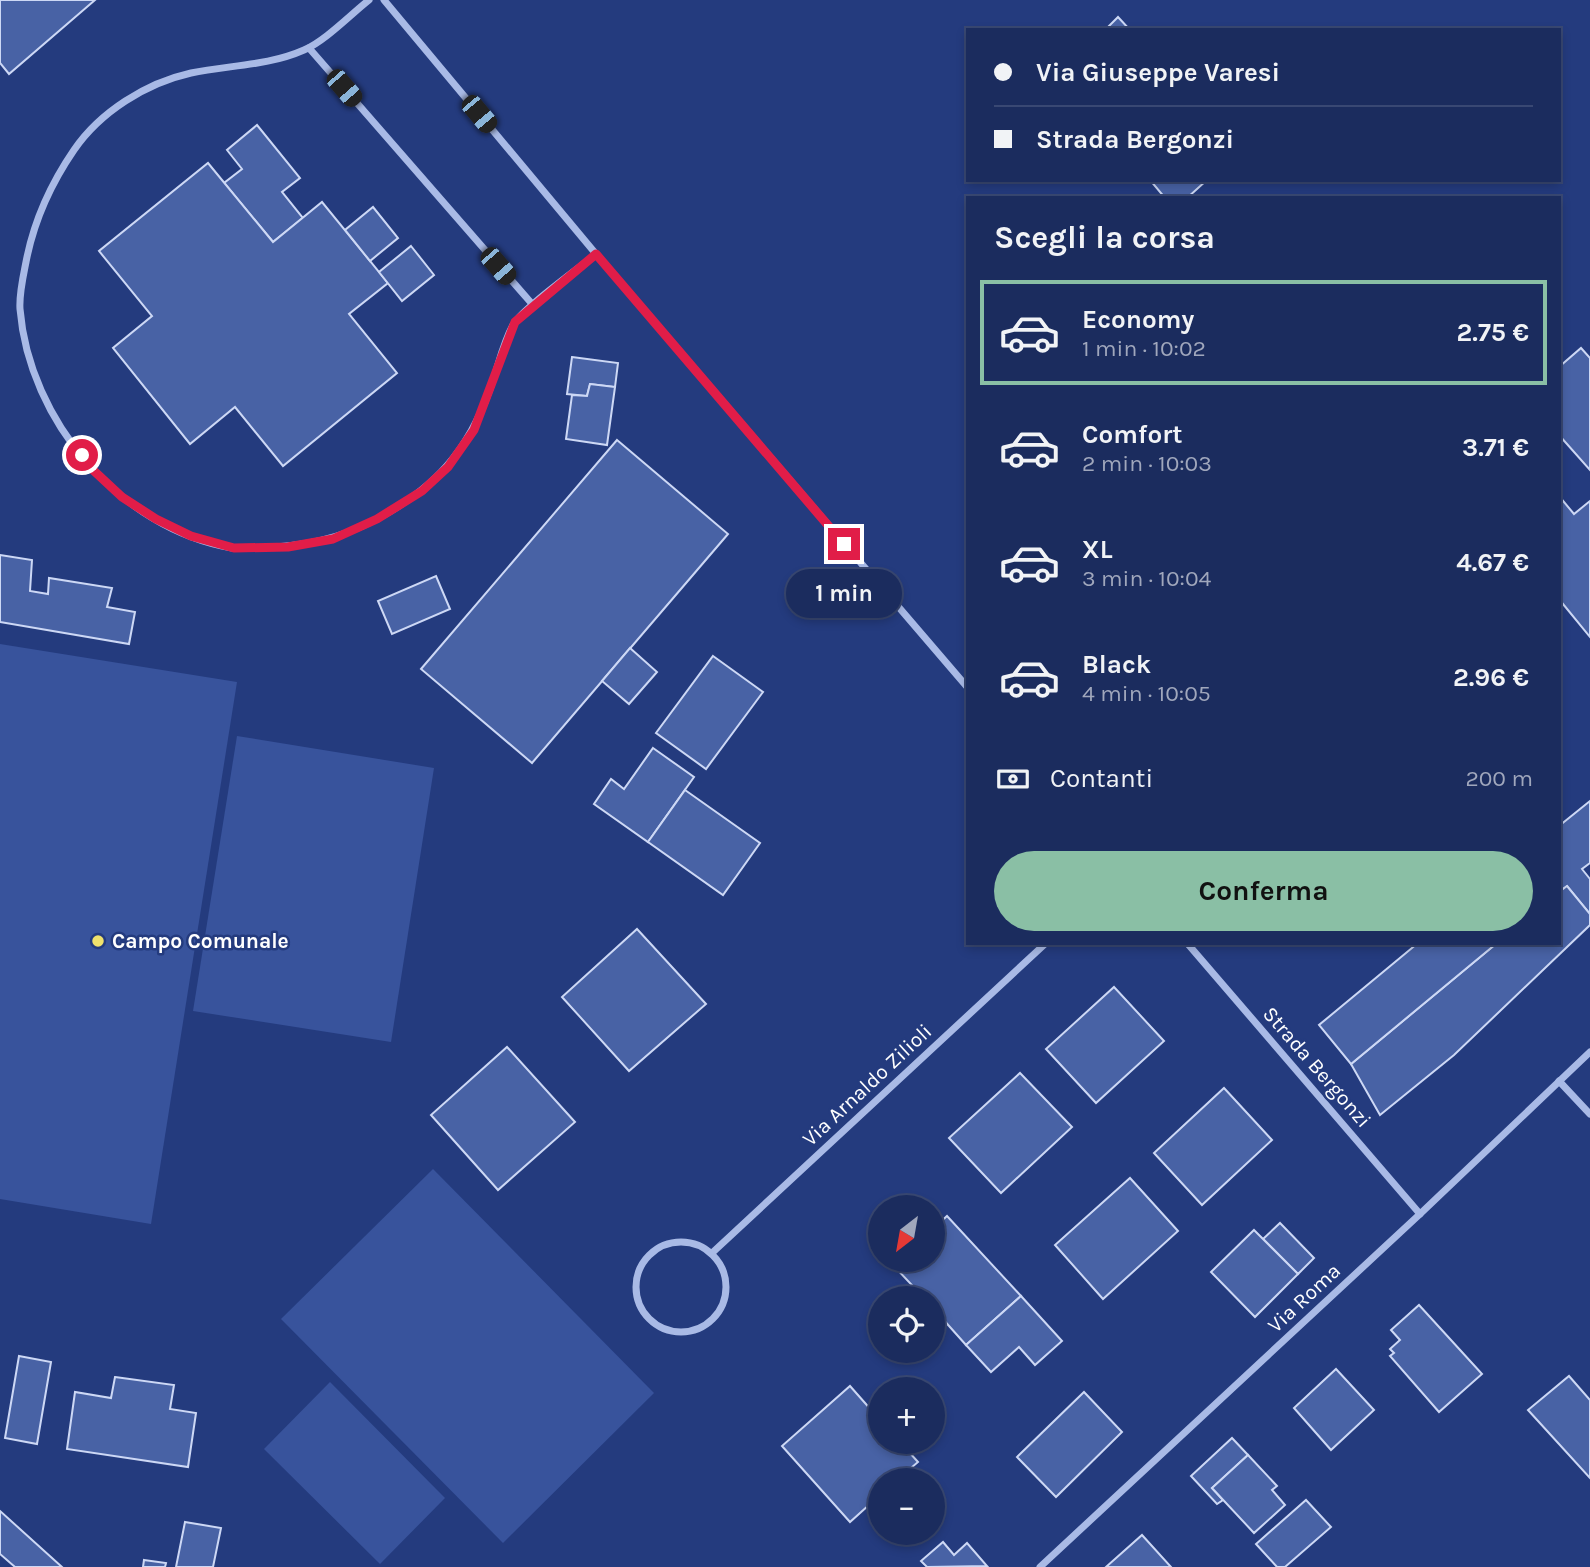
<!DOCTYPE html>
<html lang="it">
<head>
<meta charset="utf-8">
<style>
	:root { --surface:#1b2c5e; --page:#283867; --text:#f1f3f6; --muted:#a0a7bc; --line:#394873; --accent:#8abfa5 }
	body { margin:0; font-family:Karla,sans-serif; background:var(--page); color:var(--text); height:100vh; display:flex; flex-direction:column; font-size:26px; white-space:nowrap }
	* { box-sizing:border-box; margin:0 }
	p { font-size:23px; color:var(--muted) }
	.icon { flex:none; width:38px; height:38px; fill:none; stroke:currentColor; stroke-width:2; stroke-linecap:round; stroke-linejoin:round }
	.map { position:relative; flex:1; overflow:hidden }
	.side { position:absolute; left:966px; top:196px; width:595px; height:749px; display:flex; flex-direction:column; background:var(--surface); border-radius:0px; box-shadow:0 4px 10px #0003,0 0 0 2px var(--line) }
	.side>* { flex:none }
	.top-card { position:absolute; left:966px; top:28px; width:595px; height:154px; border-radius:0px; box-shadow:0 4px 10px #0003,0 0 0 2px var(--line); display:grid; align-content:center; height:154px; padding:0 28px; background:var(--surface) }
	.needle { width:46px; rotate:211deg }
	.buttons { position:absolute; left:868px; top:1195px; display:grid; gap:14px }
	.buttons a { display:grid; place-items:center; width:77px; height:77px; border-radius:50%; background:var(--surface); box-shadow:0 4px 10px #0003,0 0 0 2px var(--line); font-size:35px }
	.end { position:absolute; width:32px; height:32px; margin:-16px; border:9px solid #e11d48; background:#fff; box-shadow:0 0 0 4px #fff }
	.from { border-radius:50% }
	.bubble { position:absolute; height:49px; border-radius:24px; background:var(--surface); box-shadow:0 4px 10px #0003,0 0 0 2px var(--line); font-size:23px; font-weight:700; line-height:49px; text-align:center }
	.car { position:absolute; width:21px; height:42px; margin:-21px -10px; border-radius:9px; box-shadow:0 0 5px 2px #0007; background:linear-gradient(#222 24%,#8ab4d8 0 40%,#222 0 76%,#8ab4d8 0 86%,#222 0) }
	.top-card b { display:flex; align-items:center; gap:24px; height:66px; font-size:26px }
	.top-card b+b { border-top:2px solid var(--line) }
	.top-card i { width:18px; height:18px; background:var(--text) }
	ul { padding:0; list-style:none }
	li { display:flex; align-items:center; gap:21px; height:105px; margin:0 14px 10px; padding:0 14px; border:4px solid transparent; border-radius:0px }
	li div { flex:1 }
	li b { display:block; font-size:26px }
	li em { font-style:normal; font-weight:700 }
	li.selected { border-color:var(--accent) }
	li>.icon { width:63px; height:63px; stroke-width:1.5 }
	h2 { padding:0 28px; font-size:32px; line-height:84px }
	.pay { display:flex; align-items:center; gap:18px; height:77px; padding:0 28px; font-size:26px }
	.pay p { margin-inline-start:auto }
	.primary-button { display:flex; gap:14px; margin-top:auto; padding:14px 28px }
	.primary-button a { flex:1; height:80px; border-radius:42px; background:var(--accent); color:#111; font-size:28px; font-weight:700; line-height:80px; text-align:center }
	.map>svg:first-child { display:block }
	.grass { fill:#38539c }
	.building { fill:#4862a5; stroke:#cdd8f5; stroke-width:2 }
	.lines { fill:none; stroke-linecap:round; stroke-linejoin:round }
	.minor { stroke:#a9bae6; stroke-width:7 }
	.route { stroke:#e11d48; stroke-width:9 }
	.poi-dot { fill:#f0e26d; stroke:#243b7e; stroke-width:2.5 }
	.labels { text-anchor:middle; stroke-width:5; stroke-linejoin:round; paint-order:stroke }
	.poi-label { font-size:21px; font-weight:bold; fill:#fff; stroke:#243b7e; text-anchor:start }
	.street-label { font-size:21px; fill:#fff; stroke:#243b7e }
</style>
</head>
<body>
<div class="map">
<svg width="1590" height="1567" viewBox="0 0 1590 1567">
	<rect width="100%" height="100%" fill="#243b7e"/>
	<g class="grass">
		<polygon points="0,644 237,682 151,1224 0,1199"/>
		<polygon points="237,736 434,768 391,1042 193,1011"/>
		<polygon points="433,1169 654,1393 503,1543 281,1319"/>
		<polygon points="330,1382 445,1498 380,1564 264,1449"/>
	</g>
	<g class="building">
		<polygon points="0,0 95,0 9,74 0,63"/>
		<polygon points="1118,17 1130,30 1105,30"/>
		<polygon points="257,125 300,178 282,192 303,218 273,242 224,183 242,169 227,150"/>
		<polygon points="208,163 273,242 322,202 388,283 349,314 397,373 283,466 235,407 190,444 113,348 152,316 99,251"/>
		<polygon points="1150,180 1207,180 1187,198 1165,198"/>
		<polygon points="373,207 398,238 370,261 345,230"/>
		<polygon points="411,246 434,275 402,301 379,272"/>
		<polygon points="1581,348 1590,358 1590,470 1559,435 1559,367"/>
		<polygon points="572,357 618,363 615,387 590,384 587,396 567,394"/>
		<polygon points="590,384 615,387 607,445 566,439 572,395 587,396"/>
		<polygon points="617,440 728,534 532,763 421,669"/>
		<polygon points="1559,496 1574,514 1590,501 1590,637 1563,604 1559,607"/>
		<polygon points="0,555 32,560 30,591 48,594 49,578 112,588 107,607 135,612 129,644 0,622"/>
		<polygon points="436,576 450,609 392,634 378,601"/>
		<polygon points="630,648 657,672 629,704 602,681"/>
		<polygon points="713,656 763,692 706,769 656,733"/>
		<polygon points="653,748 694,777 648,842 594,804 611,779 624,789"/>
		<polygon points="685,790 760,843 723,895 648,842"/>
		<polygon points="1590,801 1590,863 1582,869 1590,879 1590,914 1567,886 1559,892 1559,826"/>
		<polygon points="1567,886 1590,914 1590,925 1454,1055 1380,1115 1351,1064 1497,943 1559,943 1559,892"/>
		<polygon points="637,929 706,1004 629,1071 562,997"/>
		<polygon points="1418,943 1497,943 1351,1064 1319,1025"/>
		<polygon points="1114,987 1164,1041 1096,1103 1046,1049"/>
		<polygon points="507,1047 575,1122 498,1190 431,1115"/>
		<polygon points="1020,1073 1072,1127 1001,1193 949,1138"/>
		<polygon points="1224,1088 1272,1140 1202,1205 1154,1153"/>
		<polygon points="1130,1178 1178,1231 1103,1299 1055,1245"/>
		<polygon points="947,1216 1021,1296 966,1345 933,1308 933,1298 924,1298 893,1265 898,1260 933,1260 933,1229"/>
		<polygon points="1280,1223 1314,1258 1298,1274 1263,1239"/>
		<polygon points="1254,1230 1298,1274 1255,1317 1211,1272"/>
		<polygon points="1021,1296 1062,1341 1035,1365 1019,1347 991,1372 966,1345"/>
		<polygon points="1419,1305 1482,1374 1439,1412 1390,1356 1394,1353 1390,1349 1400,1340 1391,1330"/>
		<polygon points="19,1356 51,1362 37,1444 5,1438"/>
		<polygon points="1336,1369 1374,1410 1331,1450 1294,1408"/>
		<polygon points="1569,1376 1590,1400 1590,1478 1528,1410"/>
		<polygon points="115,1377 174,1385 170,1409 196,1413 188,1467 67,1449 75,1392 111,1398"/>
		<polygon points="850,1386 880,1420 880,1442 900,1442 918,1462 897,1480 880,1480 880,1495 850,1522 782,1446"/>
		<polygon points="1084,1392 1122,1432 1056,1497 1017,1457"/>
		<polygon points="1232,1438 1248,1455 1212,1488 1223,1500 1217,1504 1191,1476"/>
		<polygon points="1248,1455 1277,1486 1272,1490 1285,1505 1254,1533 1212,1488"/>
		<polygon points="1306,1500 1331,1527 1285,1567 1277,1567 1256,1544"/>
		<polygon points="0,1511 62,1567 15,1567 0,1554"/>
		<polygon points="185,1522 221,1528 213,1567 176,1567"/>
		<polygon points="1142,1535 1171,1567 1106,1567"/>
		<polygon points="943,1542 954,1555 967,1543 987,1566 927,1567 921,1561"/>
		<polygon points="144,1560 166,1563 165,1567 143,1567"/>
	</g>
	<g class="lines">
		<g class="minor">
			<path d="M369,0C350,15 325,41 304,50C268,66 229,65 191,73C146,83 100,112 74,150C50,185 34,220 26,262C23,277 19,294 20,309C29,420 120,529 232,548C241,549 250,548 259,548C303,546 338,540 377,519C435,488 468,451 490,389C498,368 502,345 513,325C524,307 577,270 596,254"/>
			<polyline points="384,0 596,254 968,688"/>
			<polyline points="309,48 533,305"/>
			<polyline points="1187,943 1420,1214"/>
			<polyline points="1559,1081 1590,1114"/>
			<circle cx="681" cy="1287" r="45"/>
			<polyline points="712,1253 1046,943"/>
			<polyline points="1040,1567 1420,1214 1590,1052"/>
		</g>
	</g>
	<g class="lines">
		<polyline class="route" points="82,455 93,470 122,497 156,519 191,536 234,548 288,547 333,539 377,519 422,491 448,467 474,430 515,322 596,254 844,544"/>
	</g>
	<circle class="poi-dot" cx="98" cy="941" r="7"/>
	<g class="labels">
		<g class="poi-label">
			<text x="112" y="948">Campo Comunale</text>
		</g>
		<g class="street-label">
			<text transform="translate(1317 1067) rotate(49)" y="7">Strada Bergonzi</text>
			<text transform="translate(867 1085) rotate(-43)" y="7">Via Arnaldo Zilioli</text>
			<text transform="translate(1304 1298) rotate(-43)" y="7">Via Roma</text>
		</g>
	</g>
</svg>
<div class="buttons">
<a><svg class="needle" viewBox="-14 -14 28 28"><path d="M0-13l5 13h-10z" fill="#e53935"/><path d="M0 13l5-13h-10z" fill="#a0a7bc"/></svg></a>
<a><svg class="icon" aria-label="locate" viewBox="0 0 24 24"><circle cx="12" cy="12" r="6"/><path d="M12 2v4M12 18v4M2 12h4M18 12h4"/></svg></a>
<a>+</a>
<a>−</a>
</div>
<i class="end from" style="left:82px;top:455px"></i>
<i class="end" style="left:844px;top:544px"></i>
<div class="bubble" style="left:786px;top:569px;width:116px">1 min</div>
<i class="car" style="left:344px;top:88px;rotate:139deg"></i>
<i class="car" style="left:479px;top:114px;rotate:140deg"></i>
<i class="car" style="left:498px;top:266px;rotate:139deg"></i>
<div class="top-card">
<b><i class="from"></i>Via Giuseppe Varesi</b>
<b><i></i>Strada Bergonzi</b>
</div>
<section class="side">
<h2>Scegli la corsa</h2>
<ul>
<li class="selected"><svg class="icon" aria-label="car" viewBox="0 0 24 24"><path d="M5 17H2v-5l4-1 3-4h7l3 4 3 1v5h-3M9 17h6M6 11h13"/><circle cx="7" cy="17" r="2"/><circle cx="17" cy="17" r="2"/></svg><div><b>Economy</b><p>1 min · 10:02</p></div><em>2.75 €</em></li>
<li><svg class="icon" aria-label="car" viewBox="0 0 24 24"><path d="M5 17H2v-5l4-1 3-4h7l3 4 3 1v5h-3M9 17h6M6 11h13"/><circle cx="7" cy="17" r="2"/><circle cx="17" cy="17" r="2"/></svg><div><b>Comfort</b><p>2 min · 10:03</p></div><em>3.71 €</em></li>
<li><svg class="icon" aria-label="car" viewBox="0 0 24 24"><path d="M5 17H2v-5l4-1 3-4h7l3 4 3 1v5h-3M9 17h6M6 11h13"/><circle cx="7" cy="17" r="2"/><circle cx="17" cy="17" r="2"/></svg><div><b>XL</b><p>3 min · 10:04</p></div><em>4.67 €</em></li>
<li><svg class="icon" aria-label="car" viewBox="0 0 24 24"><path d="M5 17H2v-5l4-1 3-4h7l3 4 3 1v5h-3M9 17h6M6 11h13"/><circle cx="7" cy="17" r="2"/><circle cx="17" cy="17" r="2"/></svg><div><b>Black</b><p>4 min · 10:05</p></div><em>2.96 €</em></li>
</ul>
<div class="pay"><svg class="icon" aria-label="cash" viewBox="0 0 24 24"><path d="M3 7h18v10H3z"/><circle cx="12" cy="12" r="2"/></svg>Contanti<p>200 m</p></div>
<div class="primary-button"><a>Conferma</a></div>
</section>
</div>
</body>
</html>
